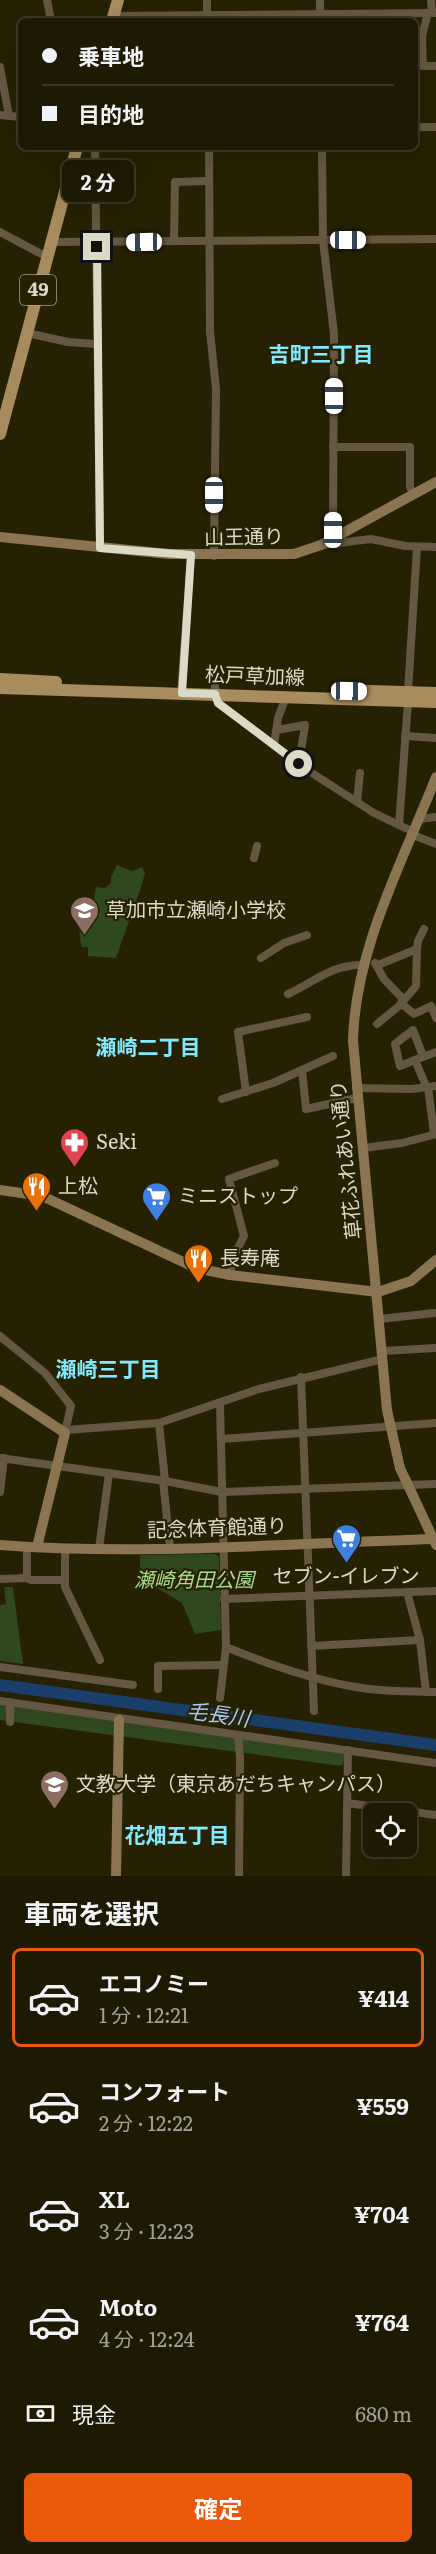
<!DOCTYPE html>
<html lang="ja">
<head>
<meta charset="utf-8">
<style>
	:root { --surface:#1d1902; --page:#25220c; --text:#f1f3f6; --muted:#a0a099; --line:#3b3824; --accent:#ea580c }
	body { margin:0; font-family:Literata,"Noto Sans JP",serif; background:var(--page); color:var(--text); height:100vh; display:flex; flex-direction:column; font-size:22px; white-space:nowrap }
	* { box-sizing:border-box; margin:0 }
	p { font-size:20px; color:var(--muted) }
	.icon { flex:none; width:33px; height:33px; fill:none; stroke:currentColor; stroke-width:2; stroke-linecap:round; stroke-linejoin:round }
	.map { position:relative; height:1876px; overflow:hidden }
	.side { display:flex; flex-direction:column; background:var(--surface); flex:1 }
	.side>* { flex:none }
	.guide { position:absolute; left:18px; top:18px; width:400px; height:132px; border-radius:9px; box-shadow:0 6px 24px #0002,0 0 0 2px var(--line); display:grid; align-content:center; height:132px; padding:0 24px; background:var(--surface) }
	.controls { position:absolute; left:363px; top:1803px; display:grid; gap:12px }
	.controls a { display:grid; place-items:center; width:54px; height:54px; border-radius:9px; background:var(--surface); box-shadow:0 6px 24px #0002,0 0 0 2px var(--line); font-size:30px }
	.end { position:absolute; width:27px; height:27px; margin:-14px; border:8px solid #dcd9c7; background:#111; box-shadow:0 0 0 3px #111 }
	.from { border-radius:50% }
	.bubble { position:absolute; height:42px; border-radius:9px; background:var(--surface); box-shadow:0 6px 24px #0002,0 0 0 2px var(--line); font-size:20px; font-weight:700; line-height:42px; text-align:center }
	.car { position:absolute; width:18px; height:36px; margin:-18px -9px; border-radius:8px; box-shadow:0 0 4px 2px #0007; background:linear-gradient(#fff 24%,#345 0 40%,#fff 0 76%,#345 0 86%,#fff 0) }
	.guide b { display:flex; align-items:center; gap:21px; height:57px; font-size:22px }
	.guide b+b { border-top:2px solid var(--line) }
	.guide i { width:15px; height:15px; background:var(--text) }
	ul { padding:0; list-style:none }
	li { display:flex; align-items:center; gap:18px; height:99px; margin:0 12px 9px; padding:0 12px; border:3px solid transparent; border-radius:9px }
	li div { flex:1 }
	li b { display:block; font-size:22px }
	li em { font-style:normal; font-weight:700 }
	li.on { border-color:var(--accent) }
	li>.icon { width:54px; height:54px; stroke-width:1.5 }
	h2 { padding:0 24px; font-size:27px; line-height:72px }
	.pay { display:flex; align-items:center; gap:15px; height:66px; padding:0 24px; font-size:22px }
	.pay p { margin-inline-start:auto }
	.action { display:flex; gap:12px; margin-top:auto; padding:12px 24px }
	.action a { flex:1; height:69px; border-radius:9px; background:var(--accent); color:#fff; font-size:24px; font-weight:700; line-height:69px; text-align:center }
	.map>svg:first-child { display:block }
	.green { fill:#2f4820 }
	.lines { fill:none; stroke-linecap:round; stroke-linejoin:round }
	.river { stroke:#193e69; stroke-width:12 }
	.street { stroke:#655741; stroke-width:8 }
	.secondary { stroke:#8b7551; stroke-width:10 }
	.primary { stroke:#a98c5d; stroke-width:12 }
	.route { stroke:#dcd9c7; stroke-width:8 }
	.labels { text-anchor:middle; stroke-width:4.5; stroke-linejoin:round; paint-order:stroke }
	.shield { fill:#272103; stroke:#a6a28c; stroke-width:1.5 }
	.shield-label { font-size:18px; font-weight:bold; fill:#dcd9c7 }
	.street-label { font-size:20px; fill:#dcd9c7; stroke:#272103 }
	.poi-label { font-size:20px; fill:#dcd9c7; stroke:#272103; text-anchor:start }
	.park-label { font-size:20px; font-style:italic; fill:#a8da8d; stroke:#272103 }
	.neighbourhood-label { font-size:21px; font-weight:bold; fill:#82eafe; stroke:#272103 }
	.water-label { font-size:21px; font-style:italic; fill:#a6c7f1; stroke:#272103 }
</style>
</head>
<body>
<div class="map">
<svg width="436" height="1876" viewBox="0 0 436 1876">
	<rect width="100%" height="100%" fill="#272103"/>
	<g class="green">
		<path d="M117,865L132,871L142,867L145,873L142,884L116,958L88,956V947H82C78,935 78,914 86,904L93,905L96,887L105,888L111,883V877Z"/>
		<polygon points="215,1554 219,1557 221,1630 195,1634 182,1603 140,1577 140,1555"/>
		<polygon points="4,1587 13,1587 23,1664 0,1661 0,1605 6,1604"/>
		<polygon points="0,1705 345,1754 342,1766 0,1720"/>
	</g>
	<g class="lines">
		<polyline class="river" points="0,1685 436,1745"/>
		<g class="street">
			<polyline points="47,0 51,21"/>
			<polyline points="207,0 207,21"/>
			<polyline points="320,0 320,21"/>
			<polyline points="431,0 432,13"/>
			<polyline points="428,13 422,36 423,66 436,66"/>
			<polyline points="114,16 436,13"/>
			<polyline points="0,67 9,116"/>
			<polyline points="0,115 21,117"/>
			<polyline points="416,127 436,127"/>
			<polyline points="95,147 100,548"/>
			<polyline points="209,147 210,331 216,389 214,556"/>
			<polyline points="322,147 323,240 334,334 333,530 336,537"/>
			<polyline points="0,232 47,257"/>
			<polyline points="174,241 175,182 209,181"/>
			<polyline points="52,242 436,239"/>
			<polyline points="27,333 68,342 97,344"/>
			<polyline points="333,447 410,447 410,487 413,494"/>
			<polyline points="322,545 371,539 405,546 436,547"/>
			<polyline points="215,687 218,703 301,766 374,813 399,825"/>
			<polyline points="408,692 417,547"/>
			<polyline points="181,693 191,555"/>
			<polyline points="408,702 399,825 414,832"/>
			<polyline points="277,730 305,725 299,764"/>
			<polyline points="405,736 436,738"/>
			<polyline points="274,744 278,718 286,697"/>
			<polyline points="357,802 360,773"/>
			<polyline points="419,819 436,817"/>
			<polyline points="413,835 436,844"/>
			<polyline points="254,858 257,846"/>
			<polyline points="261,958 284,943 307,935"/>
			<polyline points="375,963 384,979 403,999"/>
			<polyline points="378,965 417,949 418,941 424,929"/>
			<path d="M288,994C316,981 332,964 364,965"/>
			<polyline points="401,1003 414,1014 431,1006 436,1018"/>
			<polyline points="377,1024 399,1006 416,986 417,949"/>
			<polyline points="415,1060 400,1066 395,1044 413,1030 423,1056"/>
			<polyline points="302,1070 306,1109 357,1098"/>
			<polyline points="426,1086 415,1060 436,1052"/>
			<polyline points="428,1087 434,1134"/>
			<polyline points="356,1088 412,1089 436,1086"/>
			<polyline points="246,1092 238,1032 307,1017"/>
			<polyline points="222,1099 273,1083 333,1056"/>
			<polyline points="363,1148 402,1143 436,1134"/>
			<polyline points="230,1275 233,1258 244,1236 229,1179 275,1163"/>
			<polyline points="380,1319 434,1313"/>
			<polyline points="0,1336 45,1373 71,1406 65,1432"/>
			<polyline points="383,1351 436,1348"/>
			<polyline points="301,1377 314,1711"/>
			<polyline points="220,1403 226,1647 220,1698"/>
			<polyline points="159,1423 259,1389 383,1359"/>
			<polyline points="66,1430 159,1423 165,1481"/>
			<polyline points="221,1439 436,1423"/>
			<polyline points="0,1458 165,1481 222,1492 436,1484"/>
			<polyline points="163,1480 170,1548"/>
			<polyline points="0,1492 4,1458"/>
			<polyline points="27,1547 27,1578 31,1580 65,1580 65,1548"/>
			<polyline points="99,1549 109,1473"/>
			<polyline points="0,1579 27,1578"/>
			<polyline points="65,1580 65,1587 100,1660"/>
			<polyline points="407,1592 420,1640 426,1692"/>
			<polyline points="224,1599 436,1591"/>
			<polyline points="311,1646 420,1640"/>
			<path d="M226,1647C270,1665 315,1681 362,1688C386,1692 412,1691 436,1692"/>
			<polyline points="0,1667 133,1685"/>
			<polyline points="158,1689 158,1666 223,1665"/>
			<polyline points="0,1701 436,1763"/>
			<polyline points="10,1722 10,1702"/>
			<polyline points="238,1735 240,1758 239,1876"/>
			<polyline points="347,1803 436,1815"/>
			<polyline points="346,1876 348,1750"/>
		</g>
		<g class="secondary">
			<polyline points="0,537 169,554 294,554 321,545 436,482"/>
			<path d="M436,777C403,861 355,949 353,1041L387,1410L400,1468L436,1545"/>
			<polyline points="0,1190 42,1196 196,1268 230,1275 378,1292 411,1281 436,1260"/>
			<polyline points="0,1390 65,1433 37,1547"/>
			<path d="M0,1545C145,1556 291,1543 436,1539"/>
			<polyline points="116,1876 119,1720"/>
		</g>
		<g class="primary">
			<polyline points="112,21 118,0"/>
			<polyline points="0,434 77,147"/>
			<polyline points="0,679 56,682"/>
			<polyline points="0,688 436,702"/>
			<polyline points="337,690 436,693"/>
		</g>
	</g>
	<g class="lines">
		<polyline class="route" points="97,247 100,548 191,555 182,693 215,694 218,703 299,764"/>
	</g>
	<defs>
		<symbol id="school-pin" viewBox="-11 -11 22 30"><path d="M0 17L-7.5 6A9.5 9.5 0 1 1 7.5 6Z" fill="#8d6e63" stroke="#272103"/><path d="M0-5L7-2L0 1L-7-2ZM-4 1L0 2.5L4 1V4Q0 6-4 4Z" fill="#fff"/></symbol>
		<symbol id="pharmacy-pin" viewBox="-11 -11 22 30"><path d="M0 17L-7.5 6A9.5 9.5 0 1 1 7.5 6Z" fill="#e0444e" stroke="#272103"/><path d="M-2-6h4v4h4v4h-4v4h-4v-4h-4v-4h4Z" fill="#fff"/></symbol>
		<symbol id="restaurant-pin" viewBox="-11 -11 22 30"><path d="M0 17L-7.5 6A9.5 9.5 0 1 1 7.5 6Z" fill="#e8710a" stroke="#272103"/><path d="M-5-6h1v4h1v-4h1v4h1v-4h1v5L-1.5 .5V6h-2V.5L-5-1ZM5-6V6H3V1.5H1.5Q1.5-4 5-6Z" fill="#fff"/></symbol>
		<symbol id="supermarket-pin" viewBox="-11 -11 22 30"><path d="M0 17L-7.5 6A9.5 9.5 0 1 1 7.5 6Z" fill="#3f7fe0" stroke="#272103"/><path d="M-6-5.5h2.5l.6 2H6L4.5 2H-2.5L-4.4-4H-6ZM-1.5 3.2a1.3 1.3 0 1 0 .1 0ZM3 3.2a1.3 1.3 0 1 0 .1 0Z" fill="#fff"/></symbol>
		<symbol id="university-pin" viewBox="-11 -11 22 30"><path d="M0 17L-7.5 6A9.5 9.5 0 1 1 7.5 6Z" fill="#8d6e63" stroke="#272103"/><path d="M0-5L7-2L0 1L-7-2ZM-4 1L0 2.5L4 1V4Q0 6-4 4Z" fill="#fff"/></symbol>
	</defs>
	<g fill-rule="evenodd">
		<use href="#school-pin" x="68" y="894" width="33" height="45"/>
		<use href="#pharmacy-pin" x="58" y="1126" width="33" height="45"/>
		<use href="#restaurant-pin" x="20" y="1170" width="33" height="45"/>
		<use href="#supermarket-pin" x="140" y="1180" width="33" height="45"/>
		<use href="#restaurant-pin" x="182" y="1242" width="33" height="45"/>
		<use href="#supermarket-pin" x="330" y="1522" width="33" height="45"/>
		<use href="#university-pin" x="38" y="1768" width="33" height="45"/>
	</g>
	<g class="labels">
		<rect class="shield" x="20" y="275" width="36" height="30" rx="4.5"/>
		<g class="shield-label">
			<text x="38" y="296">49</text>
		</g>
		<g class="street-label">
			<text transform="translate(244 537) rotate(-1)" y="7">山王通り</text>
			<text transform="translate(255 676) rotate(2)" y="7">松戸草加線</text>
			<text transform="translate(346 1160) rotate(-96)" y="7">草花ふれあい通り</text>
			<text transform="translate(217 1528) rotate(-2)" y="7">記念体育館通り</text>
		</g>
		<g class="poi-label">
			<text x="106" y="917">草加市立瀬崎小学校</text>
			<text x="96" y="1149">Seki</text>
			<text x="58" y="1193">上松</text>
			<text x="178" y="1203">ミニストップ</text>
			<text x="220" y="1265">長寿庵</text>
			<text x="346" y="1583" text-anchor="middle">セブン-イレブン</text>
			<text x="76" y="1791">文教大学（東京あだちキャンパス）</text>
		</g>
		<g class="park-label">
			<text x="194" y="1587">瀬崎角田公園</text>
		</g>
		<g class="neighbourhood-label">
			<text x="321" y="362">吉町三丁目</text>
			<text x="148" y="1055">瀬崎二丁目</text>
			<text x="108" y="1377">瀬崎三丁目</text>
			<text x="177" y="1843">花畑五丁目</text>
		</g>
		<g class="water-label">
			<text transform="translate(218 1715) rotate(8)" y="7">毛長川</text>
		</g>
	</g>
</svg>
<div class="controls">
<a><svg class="icon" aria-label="locate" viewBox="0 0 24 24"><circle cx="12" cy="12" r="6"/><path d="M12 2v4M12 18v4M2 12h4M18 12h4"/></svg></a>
</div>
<i class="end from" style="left:299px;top:764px"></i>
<i class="end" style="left:97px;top:247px"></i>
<div class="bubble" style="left:62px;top:160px;width:72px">2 分</div>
<i class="car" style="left:348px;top:240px;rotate:90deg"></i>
<i class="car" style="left:144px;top:242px;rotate:269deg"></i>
<i class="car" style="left:334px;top:396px;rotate:0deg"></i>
<i class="car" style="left:214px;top:495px;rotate:180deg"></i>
<i class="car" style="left:333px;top:530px;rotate:0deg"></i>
<i class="car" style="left:349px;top:691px;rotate:91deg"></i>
<div class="guide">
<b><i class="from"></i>乗車地</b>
<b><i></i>目的地</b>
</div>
</div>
<section class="side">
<h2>車両を選択</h2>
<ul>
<li class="on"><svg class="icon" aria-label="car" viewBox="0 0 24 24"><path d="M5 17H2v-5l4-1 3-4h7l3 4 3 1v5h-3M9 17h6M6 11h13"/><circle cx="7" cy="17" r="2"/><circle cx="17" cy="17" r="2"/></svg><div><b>エコノミー</b><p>1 分 · 12:21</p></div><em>¥414</em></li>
<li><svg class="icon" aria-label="car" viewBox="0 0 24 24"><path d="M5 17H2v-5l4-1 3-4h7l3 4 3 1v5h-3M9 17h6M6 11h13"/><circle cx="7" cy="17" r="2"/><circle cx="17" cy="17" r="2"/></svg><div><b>コンフォート</b><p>2 分 · 12:22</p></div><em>¥559</em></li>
<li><svg class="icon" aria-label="car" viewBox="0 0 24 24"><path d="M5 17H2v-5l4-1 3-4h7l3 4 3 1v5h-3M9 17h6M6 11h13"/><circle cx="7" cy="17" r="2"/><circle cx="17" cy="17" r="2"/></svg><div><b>XL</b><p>3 分 · 12:23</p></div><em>¥704</em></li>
<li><svg class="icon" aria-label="car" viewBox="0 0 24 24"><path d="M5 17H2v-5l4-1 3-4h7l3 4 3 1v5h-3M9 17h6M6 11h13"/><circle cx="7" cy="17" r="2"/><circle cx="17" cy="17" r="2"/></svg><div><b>Moto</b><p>4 分 · 12:24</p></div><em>¥764</em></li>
</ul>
<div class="pay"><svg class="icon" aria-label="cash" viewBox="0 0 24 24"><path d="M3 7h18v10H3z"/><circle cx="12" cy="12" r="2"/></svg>現金<p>680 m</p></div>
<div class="action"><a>確定</a></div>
</section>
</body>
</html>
